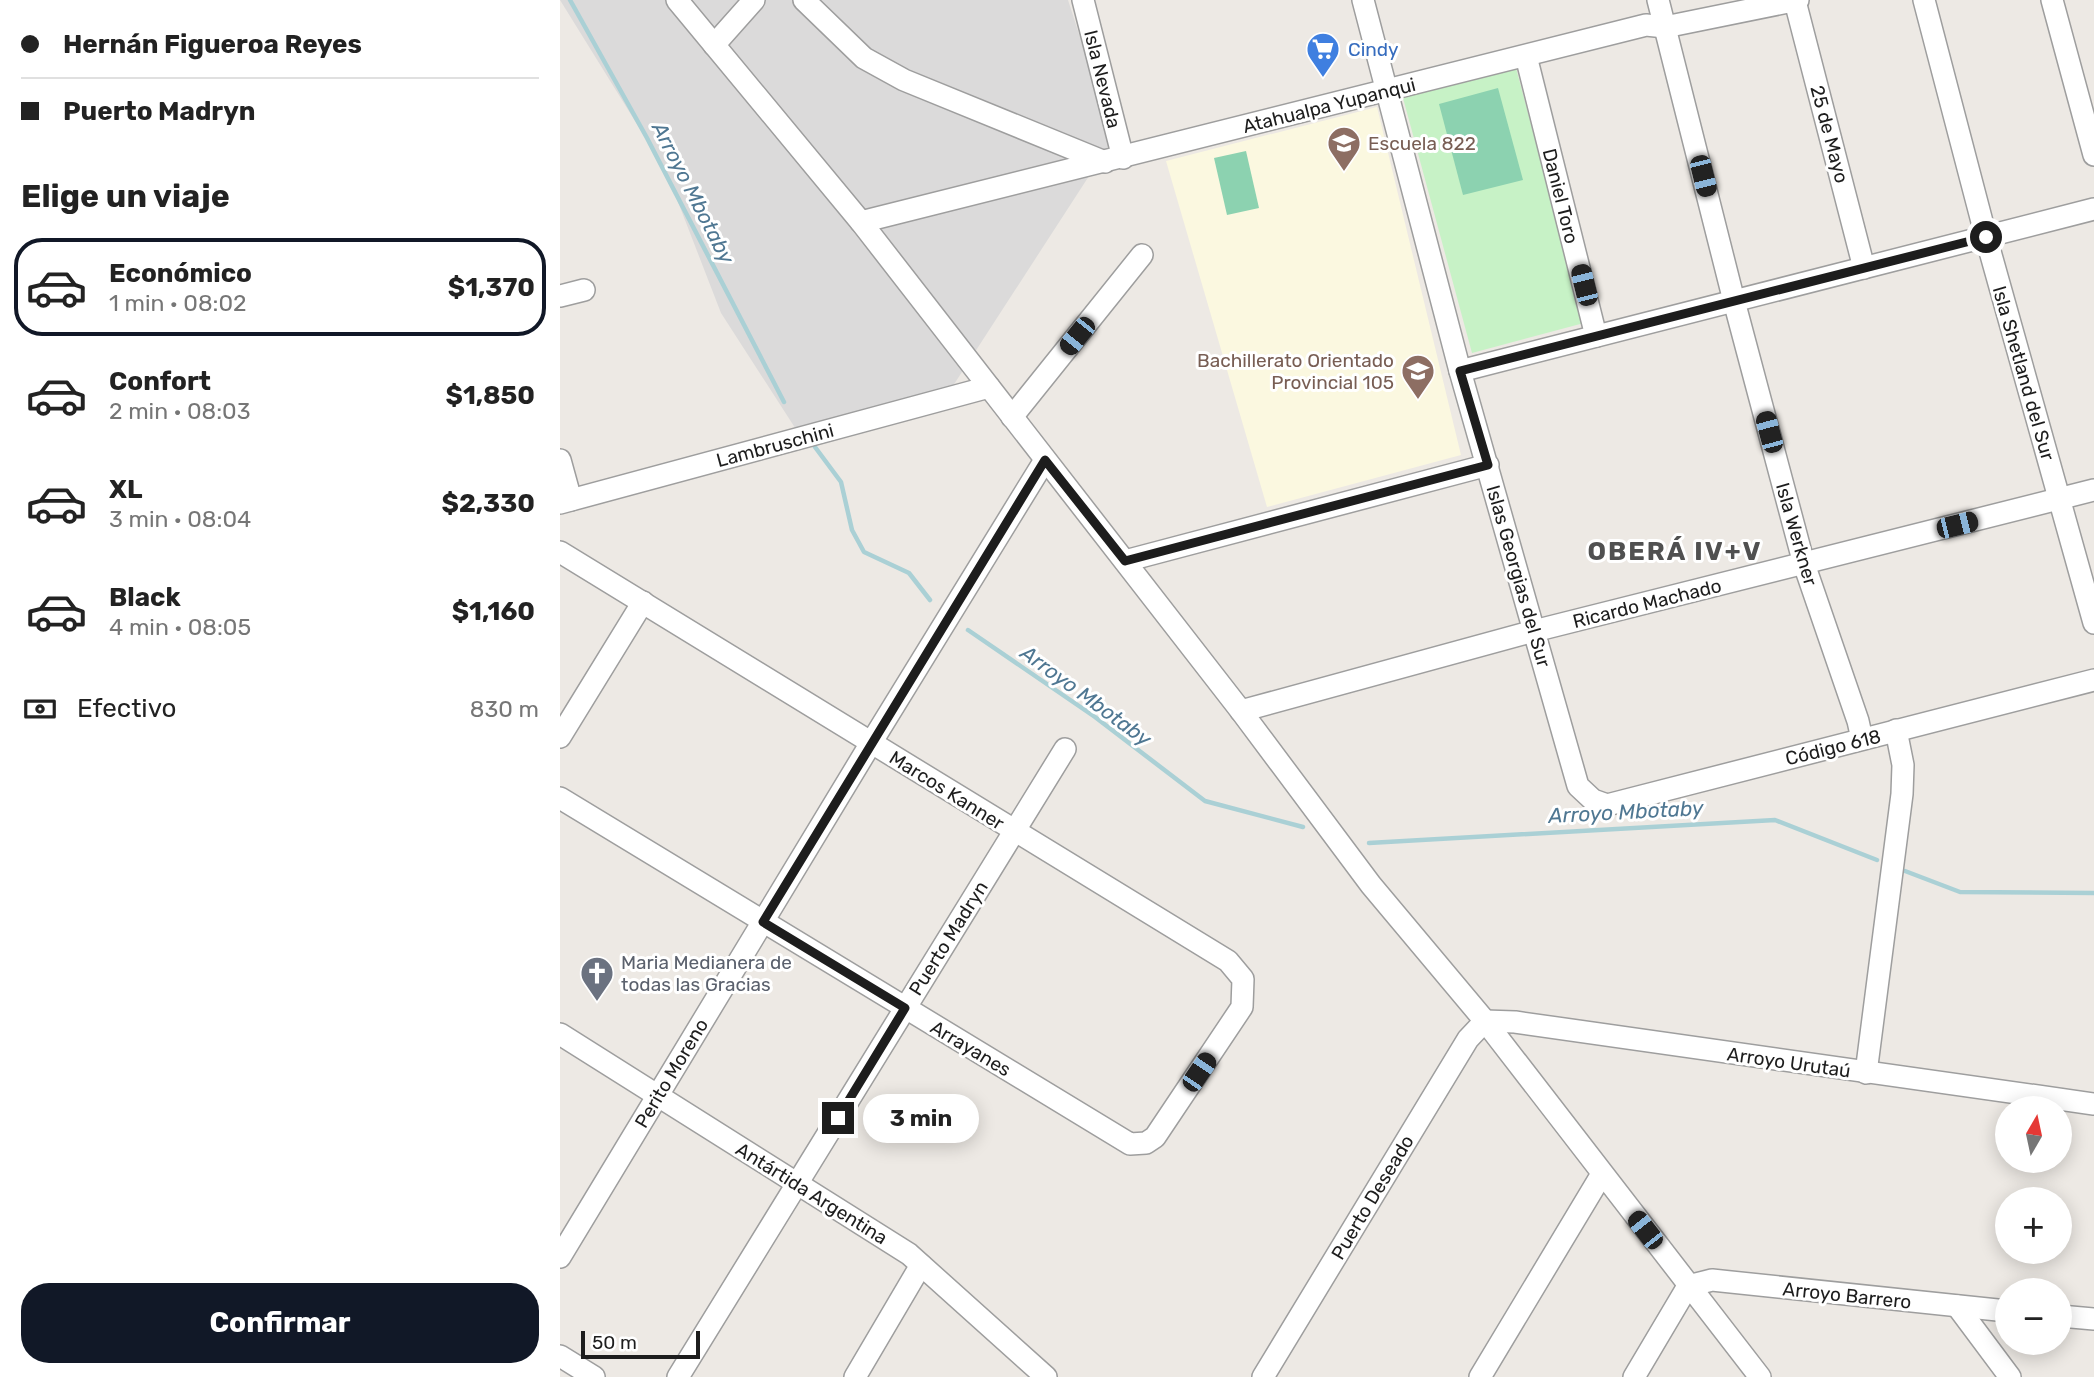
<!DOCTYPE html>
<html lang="es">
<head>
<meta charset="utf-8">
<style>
	:root { --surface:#fff; --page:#f6f6f6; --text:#222; --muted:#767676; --line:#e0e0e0; --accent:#111827 }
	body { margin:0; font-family:Rubik,sans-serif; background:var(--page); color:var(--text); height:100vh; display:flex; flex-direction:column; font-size:26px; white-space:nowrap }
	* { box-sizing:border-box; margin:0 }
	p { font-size:23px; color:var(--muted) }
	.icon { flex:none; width:38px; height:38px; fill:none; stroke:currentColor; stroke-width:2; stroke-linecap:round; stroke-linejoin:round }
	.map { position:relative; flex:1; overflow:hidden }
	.panel { display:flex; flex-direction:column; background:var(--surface); width:560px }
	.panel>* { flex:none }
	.top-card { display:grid; align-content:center; height:154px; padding:0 21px; background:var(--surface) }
	.needle { width:46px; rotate:9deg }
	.tools { position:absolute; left:1435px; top:1096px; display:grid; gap:14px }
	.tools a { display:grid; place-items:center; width:77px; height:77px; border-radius:50%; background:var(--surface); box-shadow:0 4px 18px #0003; font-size:35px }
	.scale { position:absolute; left:21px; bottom:18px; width:119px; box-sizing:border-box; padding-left:7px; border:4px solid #1d1d1d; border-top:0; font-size:19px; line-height:24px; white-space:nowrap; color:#1d1d1d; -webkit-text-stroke:5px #fff; paint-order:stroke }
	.end { position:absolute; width:32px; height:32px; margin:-16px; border:9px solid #1d1d1d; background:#fff; box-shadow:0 0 0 4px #fff }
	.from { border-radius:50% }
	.bubble { position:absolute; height:49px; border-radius:24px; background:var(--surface); box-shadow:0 4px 18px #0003; font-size:23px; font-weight:700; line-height:49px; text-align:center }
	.car { position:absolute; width:21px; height:42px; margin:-21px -10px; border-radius:9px; box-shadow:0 0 5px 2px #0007; background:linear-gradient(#222 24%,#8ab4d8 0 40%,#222 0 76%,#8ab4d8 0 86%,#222 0) }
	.top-card b { display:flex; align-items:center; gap:24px; height:66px; font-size:26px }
	.top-card b+b { border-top:2px solid var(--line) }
	.top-card i { width:18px; height:18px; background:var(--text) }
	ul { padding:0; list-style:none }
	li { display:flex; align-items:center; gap:21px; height:98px; margin:0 14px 10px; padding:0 7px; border:4px solid transparent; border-radius:28px }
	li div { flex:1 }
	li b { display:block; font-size:26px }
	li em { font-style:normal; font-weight:700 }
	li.on { border-color:var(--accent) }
	li>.icon { width:63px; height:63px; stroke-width:1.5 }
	h2 { padding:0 21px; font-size:32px; line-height:84px }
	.pay { display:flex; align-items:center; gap:18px; height:77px; padding:0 21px; font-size:26px }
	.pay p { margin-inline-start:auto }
	.button { display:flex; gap:14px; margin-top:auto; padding:14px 21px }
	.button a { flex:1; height:80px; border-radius:28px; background:var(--accent); color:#fff; font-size:28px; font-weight:700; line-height:80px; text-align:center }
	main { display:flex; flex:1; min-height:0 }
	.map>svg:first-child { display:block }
	.residential { fill:#dbdada }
	.education { fill:#fbf8e0 }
	.park { fill:#c7f2c6 }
	.pitch { fill:#8cd2b0 }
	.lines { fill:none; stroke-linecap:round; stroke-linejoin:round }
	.stream { stroke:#aad0d5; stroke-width:4.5 }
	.minor-casing { stroke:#9e9e9e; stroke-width:24 }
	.minor { stroke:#fff; stroke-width:21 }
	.route { stroke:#1d1d1d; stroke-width:9 }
	.labels { text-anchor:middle; stroke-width:6; stroke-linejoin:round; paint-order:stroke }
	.shop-label { font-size:19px; fill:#366cbe; stroke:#fff; text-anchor:start }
	.street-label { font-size:19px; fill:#1d1d1d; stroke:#fff }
	.education-label { font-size:19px; fill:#785e54; stroke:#fff; text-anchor:start }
	.worship-label { font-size:19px; fill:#5b616d; stroke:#fff; text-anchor:start }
	.water-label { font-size:21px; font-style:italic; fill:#4f7792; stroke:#fff }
	.district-label { font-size:26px; font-weight:bold; letter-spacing:2px; fill:#505050; stroke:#fff }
</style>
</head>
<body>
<main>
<section class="panel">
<div class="top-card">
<b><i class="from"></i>Hernán Figueroa Reyes</b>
<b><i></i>Puerto Madryn</b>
</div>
<h2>Elige un viaje</h2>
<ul>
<li class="on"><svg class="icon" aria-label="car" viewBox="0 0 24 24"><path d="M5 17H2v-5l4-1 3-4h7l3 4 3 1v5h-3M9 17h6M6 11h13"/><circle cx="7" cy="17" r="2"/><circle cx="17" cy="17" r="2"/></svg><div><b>Económico</b><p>1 min · 08:02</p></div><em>$1,370</em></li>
<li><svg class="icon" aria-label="car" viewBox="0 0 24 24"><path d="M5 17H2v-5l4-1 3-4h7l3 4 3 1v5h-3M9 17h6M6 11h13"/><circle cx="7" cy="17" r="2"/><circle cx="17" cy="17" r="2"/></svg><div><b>Confort</b><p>2 min · 08:03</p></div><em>$1,850</em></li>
<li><svg class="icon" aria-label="car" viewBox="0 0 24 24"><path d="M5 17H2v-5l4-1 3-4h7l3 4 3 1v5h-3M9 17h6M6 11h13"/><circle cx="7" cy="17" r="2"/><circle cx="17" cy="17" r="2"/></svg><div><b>XL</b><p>3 min · 08:04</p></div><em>$2,330</em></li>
<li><svg class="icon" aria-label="car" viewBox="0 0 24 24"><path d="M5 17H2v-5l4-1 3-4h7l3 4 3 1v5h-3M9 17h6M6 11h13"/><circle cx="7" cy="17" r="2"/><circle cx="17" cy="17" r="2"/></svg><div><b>Black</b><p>4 min · 08:05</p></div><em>$1,160</em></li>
</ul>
<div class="pay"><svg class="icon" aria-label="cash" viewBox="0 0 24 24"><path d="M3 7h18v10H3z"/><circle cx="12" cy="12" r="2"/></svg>Efectivo<p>830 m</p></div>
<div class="button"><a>Confirmar</a></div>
</section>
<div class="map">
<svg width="1534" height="1377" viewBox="0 0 1534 1377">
	<rect width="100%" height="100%" fill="#ede9e4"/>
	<polygon class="residential" points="0,0 508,0 553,139 389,392 239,434 161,313 106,171"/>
	<polygon class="education" points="817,107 901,455 707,507 606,161"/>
	<polygon class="park" points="956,68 1024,323 912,353 843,98"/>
	<g class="pitch">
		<polygon points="938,88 963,180 903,195 879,104"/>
		<polygon points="686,151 699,208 667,215 654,158"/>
	</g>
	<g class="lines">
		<g class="stream">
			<polyline points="10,0 87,138 224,402"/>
			<polyline points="255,447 281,482 292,530 304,552 349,573 370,600"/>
			<polyline points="408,630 535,717 645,801 743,827"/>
			<polyline points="809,843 1215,820 1317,860"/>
			<polyline points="1345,871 1400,892 1534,893"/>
		</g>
		<defs>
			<g id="minor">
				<polyline points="117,0 301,222 681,711 811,885 925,1021 1200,1377"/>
				<polyline points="244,0 304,58 344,80 545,162"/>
				<polyline points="523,0 563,158"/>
				<polyline points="803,0 900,371 1018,786 1033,800 1047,805 1534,680"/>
				<polyline points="1098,0 1174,301 1244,564 1298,721 1302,739"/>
				<polyline points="1364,0 1426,237 1534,623"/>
				<polyline points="1492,0 1534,155"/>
				<polyline points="1235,1 1304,268"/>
				<polyline points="154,45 194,0"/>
				<polyline points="966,56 1036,336"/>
				<polyline points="301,222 1086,25 1105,27 1238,0"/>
				<polyline points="0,296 24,290"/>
				<polyline points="900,371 1534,209"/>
				<polyline points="452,417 582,255"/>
				<polyline points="0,460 11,500"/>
				<polyline points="0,503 429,387"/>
				<polyline points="0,552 668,961 683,979 682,1007 595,1137 586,1143 570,1144 0,798"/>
				<polyline points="565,561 928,465"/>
				<polyline points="681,711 974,631 1534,490"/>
				<polyline points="0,737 83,602"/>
				<polyline points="925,1021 955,1022 1534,1104"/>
				<polyline points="0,1034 349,1254 486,1377"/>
				<polyline points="1306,1073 1342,794 1343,765 1336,730"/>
				<polyline points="0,1257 311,743 485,460"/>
				<polyline points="1397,1306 1450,1377"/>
				<polyline points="1500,1316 1534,1319"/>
				<polyline points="0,1356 34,1377"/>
				<polyline points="118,1377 505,749"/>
				<polyline points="295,1377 361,1265"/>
				<polyline points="703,1377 908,1039 925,1021"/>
				<polyline points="920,1377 1042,1174"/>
				<polyline points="1074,1377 1128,1286 1152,1280 1447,1311"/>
			</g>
		</defs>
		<use href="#minor" class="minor-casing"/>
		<use href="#minor" class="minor"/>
	</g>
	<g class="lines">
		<polyline class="route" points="278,1118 345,1008 203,922 485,460 565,561 928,465 900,371 1426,237"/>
	</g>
	<defs>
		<symbol id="supermarket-pin" viewBox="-11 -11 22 30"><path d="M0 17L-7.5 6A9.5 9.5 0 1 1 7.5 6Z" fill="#3f7fe0" stroke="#fff"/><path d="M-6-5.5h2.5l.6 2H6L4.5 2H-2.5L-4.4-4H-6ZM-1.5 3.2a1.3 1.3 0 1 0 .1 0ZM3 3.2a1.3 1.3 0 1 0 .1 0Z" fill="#fff"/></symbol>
		<symbol id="school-pin" viewBox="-11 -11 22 30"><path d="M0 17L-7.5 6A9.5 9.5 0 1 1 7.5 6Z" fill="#8d6e63" stroke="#fff"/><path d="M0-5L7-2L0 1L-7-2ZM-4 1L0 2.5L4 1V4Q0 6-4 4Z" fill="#fff"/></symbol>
		<symbol id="church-pin" viewBox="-11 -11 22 30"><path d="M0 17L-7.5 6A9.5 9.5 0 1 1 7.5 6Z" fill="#6b7280" stroke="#fff"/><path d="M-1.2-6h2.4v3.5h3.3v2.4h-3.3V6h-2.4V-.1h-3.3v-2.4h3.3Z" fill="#fff"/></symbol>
	</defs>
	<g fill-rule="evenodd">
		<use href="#supermarket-pin" x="744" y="30" width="38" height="52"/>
		<use href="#school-pin" x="765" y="124" width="38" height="52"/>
		<use href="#school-pin" x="839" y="352" width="38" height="52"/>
		<use href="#church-pin" x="18" y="954" width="38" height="52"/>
	</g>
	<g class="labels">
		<g class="shop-label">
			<text x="788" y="56">Cindy</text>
		</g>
		<g class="street-label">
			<text transform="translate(543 79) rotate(76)" y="7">Isla Nevada</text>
			<text transform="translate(769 105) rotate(-14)" y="7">Atahualpa Yupanqui</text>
			<text transform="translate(1270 134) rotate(75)" y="7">25 de Mayo</text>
			<text transform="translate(1001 196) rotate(76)" y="7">Daniel Toro</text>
			<text transform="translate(1464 373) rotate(74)" y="7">Isla Shetland del Sur</text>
			<text transform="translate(215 445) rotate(-15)" y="7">Lambruschini</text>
			<text transform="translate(1237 534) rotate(74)" y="7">Isla Werkner</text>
			<text transform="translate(959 576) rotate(74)" y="7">Islas Georgias del Sur</text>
			<text transform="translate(1087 603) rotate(-14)" y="7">Ricardo Machado</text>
			<text transform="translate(1273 747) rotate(-14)" y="7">Código 618</text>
			<text transform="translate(387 790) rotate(32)" y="7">Marcos Kanner</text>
			<text transform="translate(388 938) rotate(-58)" y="7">Puerto Madryn</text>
			<text transform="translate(411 1048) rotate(31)" y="7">Arrayanes</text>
			<text transform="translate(1229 1062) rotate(8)" y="7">Arroyo Urutaú</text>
			<text transform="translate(111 1073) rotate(-59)" y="7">Perito Moreno</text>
			<text transform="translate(252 1193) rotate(32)" y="7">Antártida Argentina</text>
			<text transform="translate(812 1197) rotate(-59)" y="7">Puerto Deseado</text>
			<text transform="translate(1287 1295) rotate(6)" y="7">Arroyo Barrero</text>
		</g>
		<g class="education-label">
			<text x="808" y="150">Escuela 822</text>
			<text x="834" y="367" text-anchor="end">Bachillerato Orientado<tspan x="834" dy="22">Provincial 105</tspan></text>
		</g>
		<g class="worship-label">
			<text x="61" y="969">Maria Medianera de<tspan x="61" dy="22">todas las Gracias</tspan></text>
		</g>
		<g class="water-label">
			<text transform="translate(133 193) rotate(63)" y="7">Arroyo Mbotaby</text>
			<text transform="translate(526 696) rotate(36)" y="7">Arroyo Mbotaby</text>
			<text transform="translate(1066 812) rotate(-3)" y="7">Arroyo Mbotaby</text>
		</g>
		<g class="district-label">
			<text x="1115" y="560">OBERÁ IV+V</text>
		</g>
	</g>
</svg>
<div class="tools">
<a><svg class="needle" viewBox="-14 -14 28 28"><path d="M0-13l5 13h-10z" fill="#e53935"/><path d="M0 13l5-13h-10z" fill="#767676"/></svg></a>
<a>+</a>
<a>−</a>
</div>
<div class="scale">50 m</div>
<i class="end from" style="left:1426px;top:237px"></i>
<i class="end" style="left:278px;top:1118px"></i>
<div class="bubble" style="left:303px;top:1094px;width:116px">3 min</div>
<i class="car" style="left:1143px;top:176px;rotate:166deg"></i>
<i class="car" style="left:1024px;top:285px;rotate:346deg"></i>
<i class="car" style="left:517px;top:336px;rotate:219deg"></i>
<i class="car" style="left:1209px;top:432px;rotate:345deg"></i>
<i class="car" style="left:1397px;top:525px;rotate:76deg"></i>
<i class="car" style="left:639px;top:1072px;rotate:34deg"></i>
<i class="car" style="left:1085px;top:1230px;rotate:322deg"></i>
</div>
</main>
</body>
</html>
